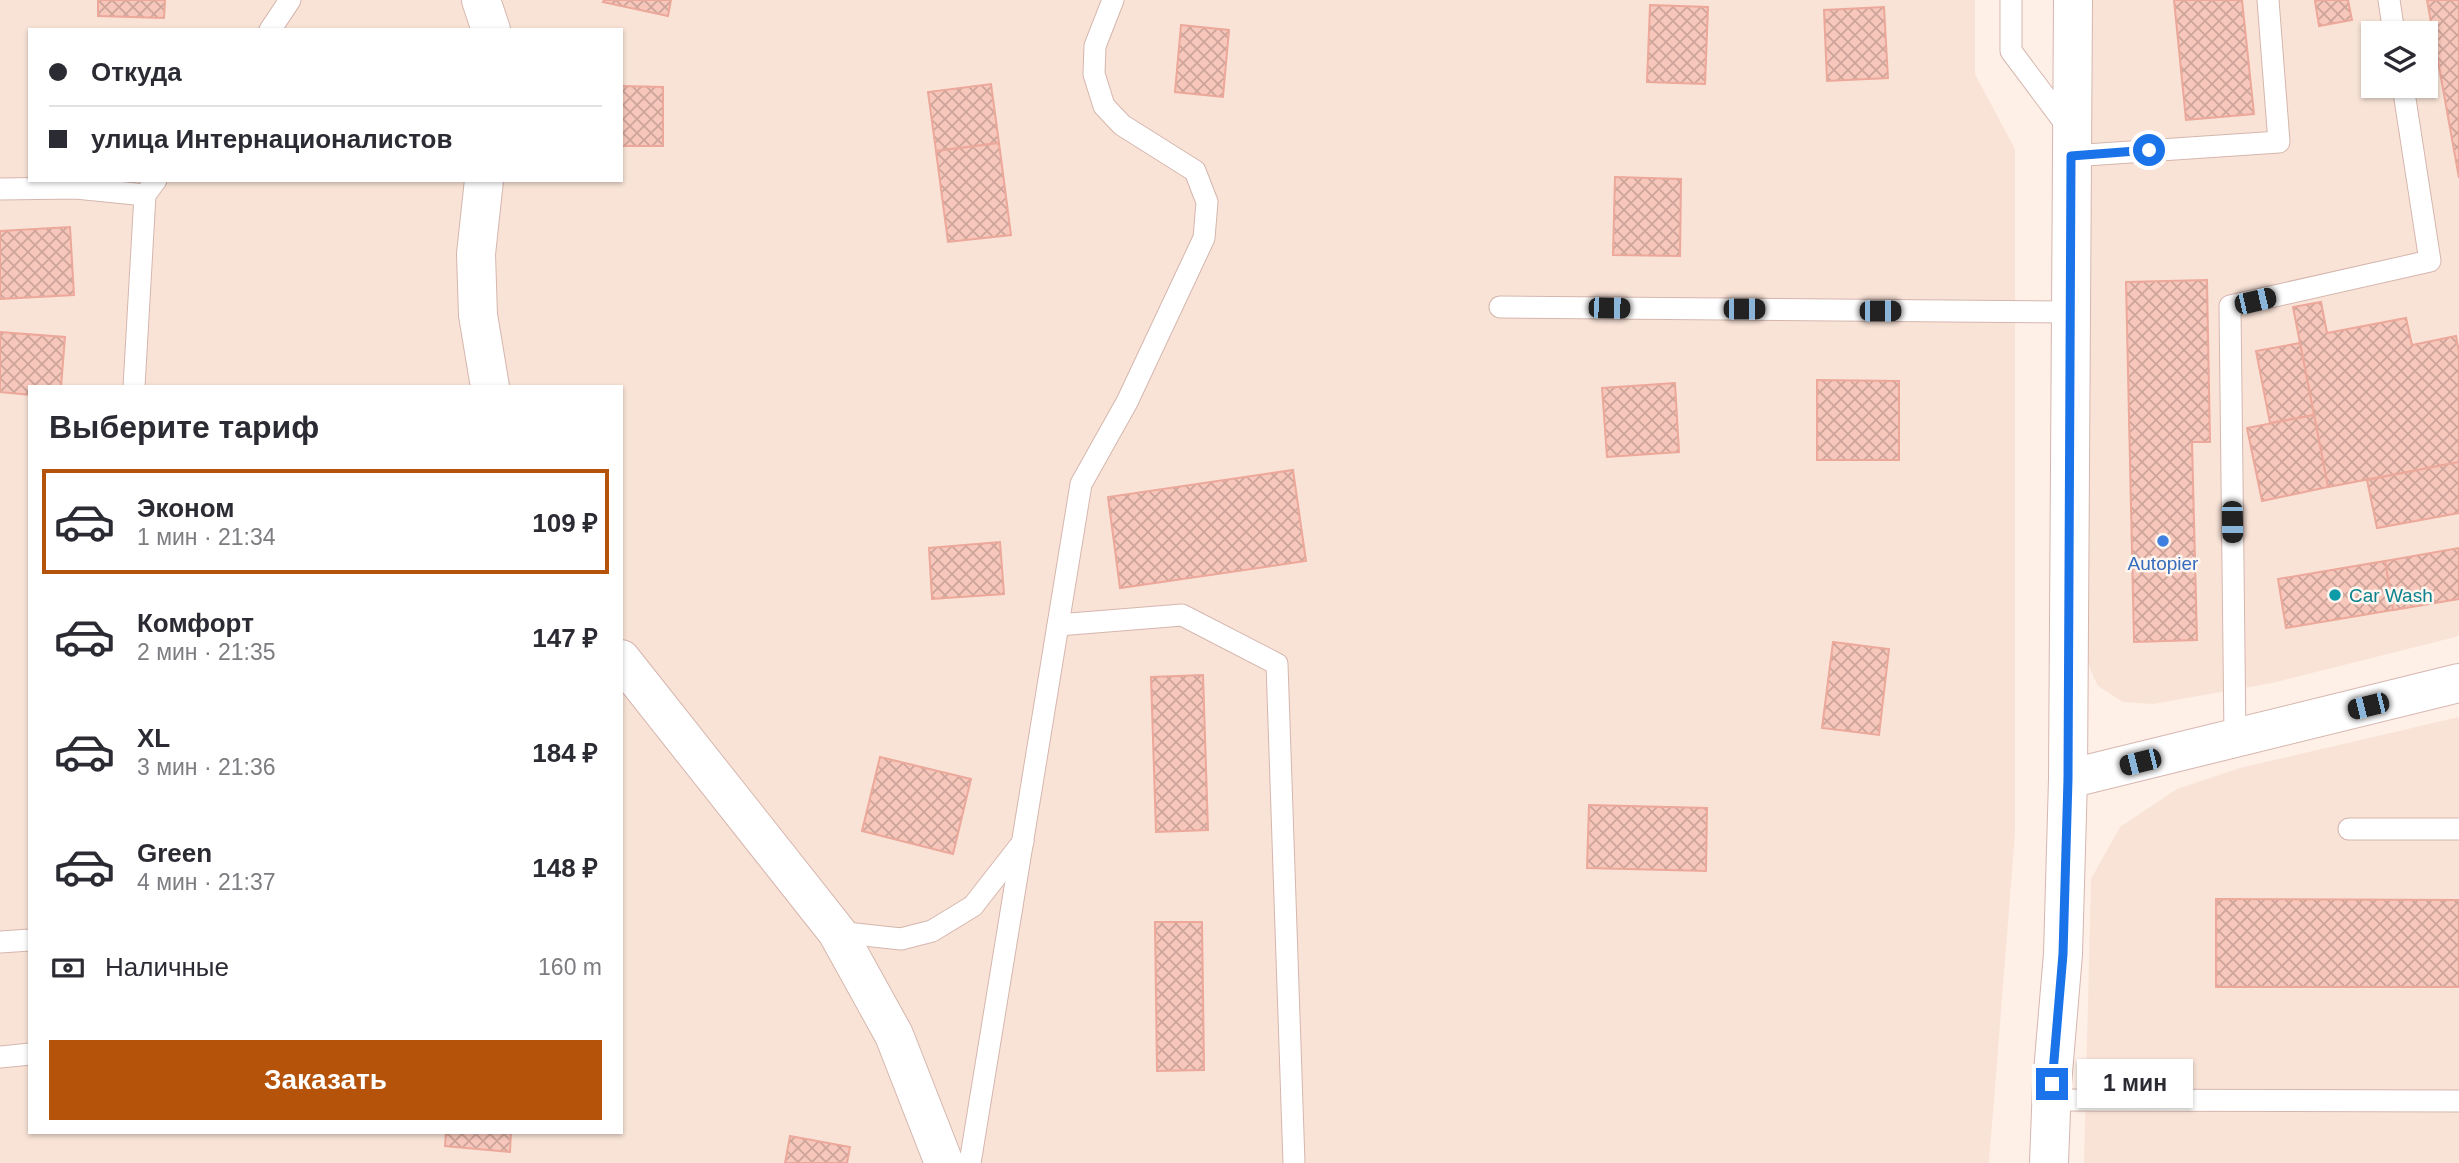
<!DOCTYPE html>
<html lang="ru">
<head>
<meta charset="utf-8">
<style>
	:root { --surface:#fff; --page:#f7f7f7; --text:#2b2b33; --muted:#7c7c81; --line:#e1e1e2; --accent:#b45309 }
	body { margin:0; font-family:Helvetica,sans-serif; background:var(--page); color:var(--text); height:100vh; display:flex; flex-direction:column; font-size:26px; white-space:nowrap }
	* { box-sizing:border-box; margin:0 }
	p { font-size:23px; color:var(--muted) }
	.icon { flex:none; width:38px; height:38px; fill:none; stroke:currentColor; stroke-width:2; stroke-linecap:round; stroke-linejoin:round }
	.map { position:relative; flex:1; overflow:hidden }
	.side { position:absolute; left:28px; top:385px; width:595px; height:749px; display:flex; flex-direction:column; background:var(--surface); border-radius:0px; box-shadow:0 2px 5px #0004 }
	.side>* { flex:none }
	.top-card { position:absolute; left:28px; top:28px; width:595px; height:154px; border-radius:0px; box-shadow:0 2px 5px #0004; display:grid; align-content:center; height:154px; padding:0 21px; background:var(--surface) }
	.buttons { position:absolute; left:2361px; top:21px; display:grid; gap:14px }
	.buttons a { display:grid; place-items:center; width:77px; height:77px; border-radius:0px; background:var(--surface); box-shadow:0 2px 5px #0004; font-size:35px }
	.end { position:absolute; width:32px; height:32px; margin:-16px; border:9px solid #1a73e8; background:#fff; box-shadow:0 0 0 4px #fff }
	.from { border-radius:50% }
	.bubble { position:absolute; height:49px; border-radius:0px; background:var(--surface); box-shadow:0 2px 5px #0004; font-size:23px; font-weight:600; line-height:49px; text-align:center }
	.car { position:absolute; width:21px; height:42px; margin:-21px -10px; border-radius:9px; box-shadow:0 0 5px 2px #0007; background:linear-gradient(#222 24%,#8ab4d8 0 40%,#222 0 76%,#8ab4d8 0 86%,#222 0) }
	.top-card b { display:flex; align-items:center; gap:24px; height:66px; font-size:26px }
	.top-card b+b { border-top:2px solid var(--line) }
	.top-card i { width:18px; height:18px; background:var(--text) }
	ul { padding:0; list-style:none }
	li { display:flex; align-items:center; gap:21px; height:105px; margin:0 14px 10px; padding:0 7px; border:4px solid transparent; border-radius:0px }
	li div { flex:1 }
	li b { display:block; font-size:26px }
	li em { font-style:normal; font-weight:600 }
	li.selected { border-color:var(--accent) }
	li>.icon { width:63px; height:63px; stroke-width:1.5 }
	h2 { padding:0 21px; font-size:32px; line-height:84px }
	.pay { display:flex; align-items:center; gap:18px; height:77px; padding:0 21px; font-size:26px }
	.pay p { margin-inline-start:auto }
	.action { display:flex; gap:14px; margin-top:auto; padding:14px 21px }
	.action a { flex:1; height:80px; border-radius:0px; background:var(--accent); color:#fff; font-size:28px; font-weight:600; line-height:80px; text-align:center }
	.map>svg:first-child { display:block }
	.residential { fill:#f9e3d7; fill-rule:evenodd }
	.building { fill:url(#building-cross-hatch); stroke:#eca89a; stroke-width:2 }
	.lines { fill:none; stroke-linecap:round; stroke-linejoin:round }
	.service-casing { stroke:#d5b6ae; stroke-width:23 }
	.minor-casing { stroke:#d5b6ae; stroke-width:40 }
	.service { stroke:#fff; stroke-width:21 }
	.minor { stroke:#fff; stroke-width:38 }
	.route { stroke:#1a73e8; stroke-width:9 }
	.shop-dot { fill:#3f7fe0; stroke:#fff6ef; stroke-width:2.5 }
	.culture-dot { fill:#0f9aa8; stroke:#fff6ef; stroke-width:2.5 }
	.labels { text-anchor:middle; stroke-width:5; stroke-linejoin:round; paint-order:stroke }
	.shop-label { font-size:19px; fill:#366cbe; stroke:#fff6ef }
	.culture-label { font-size:19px; fill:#0d838f; stroke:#fff6ef; text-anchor:start }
</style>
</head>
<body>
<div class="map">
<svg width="2459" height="1163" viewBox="0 0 2459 1163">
	<defs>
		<pattern id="building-cross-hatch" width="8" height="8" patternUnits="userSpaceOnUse" patternTransform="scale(1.75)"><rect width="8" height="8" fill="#f7c7bb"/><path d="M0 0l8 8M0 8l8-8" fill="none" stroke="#cda49a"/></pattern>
	</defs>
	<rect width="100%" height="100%" fill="#fef0e7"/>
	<g class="residential">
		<path d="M0,0H1975V74L2015,149V834L1989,1163H0ZM30,30H621V180H30ZM30,387H621V1132H30Z"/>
		<path d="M2090,0H2459V636L2272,683L2153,704L2123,702L2098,686L2087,662ZM2373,33H2426V86H2373Z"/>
		<polygon points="2459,717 2459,1163 2084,1163 2091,879 2120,827 2177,789 2240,768"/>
	</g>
	<g class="building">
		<polygon points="98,0 165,0 164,18 98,16"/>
		<polygon points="604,0 671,0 668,16 603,2"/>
		<polygon points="2174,0 2242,0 2254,114 2186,120"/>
		<polygon points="2321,0 2348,0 2352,20 2319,26 2315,1"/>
		<polygon points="2427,0 2459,0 2459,178"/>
		<polygon points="1650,5 1708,7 1705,84 1647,82"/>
		<polygon points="1884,7 1888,78 1827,81 1824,10"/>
		<polygon points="1181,25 1229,30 1223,97 1175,92"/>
		<polygon points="991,84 999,143 936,151 928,92"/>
		<polygon points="621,86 663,87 663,146 621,146"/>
		<polygon points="999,143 1011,235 948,242 936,151"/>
		<polygon points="1615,177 1681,179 1680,256 1613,255"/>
		<polygon points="70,227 74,295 0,299 0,231"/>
		<polygon points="2207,280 2210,442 2192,442 2197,640 2134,642 2126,282"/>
		<polygon points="2321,302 2327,333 2406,318 2412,345 2456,336 2459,352 2459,462 2328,487 2293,307"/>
		<polygon points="0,332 65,337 61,387 30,387 30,395 0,392"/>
		<polygon points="2300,343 2314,415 2270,423 2256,351"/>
		<polygon points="1817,380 1899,381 1899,460 1817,460"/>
		<polygon points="1675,383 1679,452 1607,457 1602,388"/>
		<polygon points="2314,415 2328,487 2262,501 2247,428"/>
		<polygon points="2459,462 2459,513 2377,528 2367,480"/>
		<polygon points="1293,470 1306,561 1120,588 1108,497"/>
		<polygon points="1000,542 1004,594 932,599 929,548"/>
		<polygon points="2459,548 2459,599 2393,610 2385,561"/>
		<polygon points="2385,561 2393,610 2286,628 2278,579"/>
		<polygon points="1833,642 1889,649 1879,735 1822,728"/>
		<polygon points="1203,675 1208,830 1156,832 1151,677"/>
		<polygon points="880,757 971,779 953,854 862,831"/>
		<polygon points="1589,805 1707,808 1706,871 1587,868"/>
		<polygon points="2216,899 2459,900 2459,987 2216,987"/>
		<polygon points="1155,922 1202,922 1204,1070 1157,1071"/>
		<polygon points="446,1132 511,1132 510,1152 445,1146"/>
		<polygon points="790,1136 850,1147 847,1163 785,1163"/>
	</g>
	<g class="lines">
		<defs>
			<g id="service">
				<polyline points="2011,0 2011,51 2070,130"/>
				<polyline points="2389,0 2394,33"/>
				<polyline points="270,30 290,0"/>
				<polyline points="2071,156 2279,142 2268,0"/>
				<polyline points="0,189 76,188 145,195"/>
				<polyline points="1500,307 2070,312"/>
				<polyline points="134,387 145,195 156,180"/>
				<polyline points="1058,625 1182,615 1277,664 1294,1163"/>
				<polyline points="2235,738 2230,306 2430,261 2403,86"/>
				<polyline points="2349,829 2459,829"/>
				<polyline points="837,932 901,939 932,931 973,906 1023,842"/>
				<polyline points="0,942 30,940"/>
				<polyline points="0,1057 30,1054"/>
				<polyline points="2051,1100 2459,1101"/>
				<polyline points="970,1163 1081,484 1127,402 1204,238 1207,202 1195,171 1122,125 1104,106 1094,74 1095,46 1113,0"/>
			</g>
			<g id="minor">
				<polyline points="481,0 491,30"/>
				<polyline points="484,180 476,254 478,315 490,387"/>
				<polyline points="621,659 837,932 894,1035 944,1163"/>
				<polyline points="2068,779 2459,683"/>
				<polyline points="2049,1163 2052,1084 2063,954 2068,779 2073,0"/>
			</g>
		</defs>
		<use href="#service" class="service-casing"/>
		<use href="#minor" class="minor-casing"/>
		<use href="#service" class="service"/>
		<use href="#minor" class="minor"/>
	</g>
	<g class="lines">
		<polyline class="route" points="2052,1084 2063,954 2068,779 2071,156 2149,150"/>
	</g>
	<circle class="shop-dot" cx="2163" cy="541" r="7"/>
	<circle class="culture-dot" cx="2335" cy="595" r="7"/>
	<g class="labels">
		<g class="shop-label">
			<text x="2163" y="570">Autopier</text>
		</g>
		<g class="culture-label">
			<text x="2349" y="602">Car Wash</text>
		</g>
	</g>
</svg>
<div class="buttons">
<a><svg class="icon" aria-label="layers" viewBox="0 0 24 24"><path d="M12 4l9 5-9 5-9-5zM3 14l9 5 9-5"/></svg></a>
</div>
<i class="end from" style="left:2149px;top:150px"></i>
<i class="end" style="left:2052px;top:1084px"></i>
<div class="bubble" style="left:2077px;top:1059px;width:116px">1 мин</div>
<i class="car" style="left:2255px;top:301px;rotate:77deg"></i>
<i class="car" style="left:1609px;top:308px;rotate:91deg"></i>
<i class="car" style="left:1744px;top:309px;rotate:90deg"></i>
<i class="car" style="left:1880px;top:311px;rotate:90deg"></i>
<i class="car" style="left:2232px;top:522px;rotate:179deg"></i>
<i class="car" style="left:2368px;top:706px;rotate:256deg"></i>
<i class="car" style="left:2140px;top:762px;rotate:256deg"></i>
<div class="top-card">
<b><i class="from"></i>Откуда</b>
<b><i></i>улица Интернационалистов</b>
</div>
<section class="side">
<h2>Выберите тариф</h2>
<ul>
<li class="selected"><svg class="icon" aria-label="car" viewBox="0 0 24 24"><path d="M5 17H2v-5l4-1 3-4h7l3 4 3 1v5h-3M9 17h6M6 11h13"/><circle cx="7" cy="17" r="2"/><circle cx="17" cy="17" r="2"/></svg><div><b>Эконом</b><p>1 мин · 21:34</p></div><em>109 ₽</em></li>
<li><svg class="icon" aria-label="car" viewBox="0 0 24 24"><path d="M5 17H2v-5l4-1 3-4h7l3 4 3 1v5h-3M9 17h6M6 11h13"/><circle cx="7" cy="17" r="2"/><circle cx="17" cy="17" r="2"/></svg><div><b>Комфорт</b><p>2 мин · 21:35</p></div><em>147 ₽</em></li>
<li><svg class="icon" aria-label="car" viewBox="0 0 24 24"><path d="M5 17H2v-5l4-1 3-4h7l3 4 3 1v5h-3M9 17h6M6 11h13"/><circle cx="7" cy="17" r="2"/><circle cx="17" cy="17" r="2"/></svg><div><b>XL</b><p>3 мин · 21:36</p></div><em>184 ₽</em></li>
<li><svg class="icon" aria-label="car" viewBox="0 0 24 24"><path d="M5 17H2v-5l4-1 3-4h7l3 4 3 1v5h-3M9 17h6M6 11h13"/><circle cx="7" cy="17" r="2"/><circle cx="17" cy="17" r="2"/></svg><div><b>Green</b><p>4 мин · 21:37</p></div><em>148 ₽</em></li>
</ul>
<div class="pay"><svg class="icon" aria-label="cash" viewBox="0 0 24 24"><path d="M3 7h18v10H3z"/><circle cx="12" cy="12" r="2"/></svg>Наличные<p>160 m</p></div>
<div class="action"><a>Заказать</a></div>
</section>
</div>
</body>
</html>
